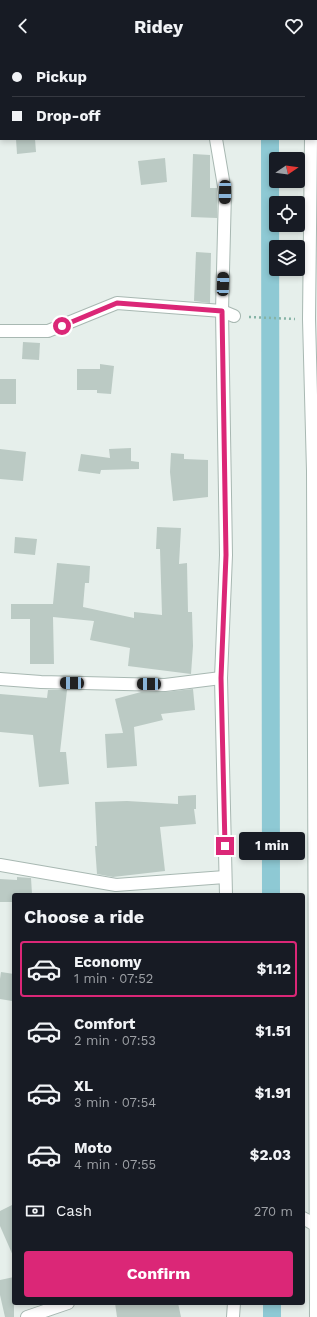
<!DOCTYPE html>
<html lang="en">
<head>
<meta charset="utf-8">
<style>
	:root { --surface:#171b24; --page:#20242c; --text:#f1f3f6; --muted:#9ea1a6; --line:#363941; --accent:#db2777 }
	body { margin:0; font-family:"Work Sans",sans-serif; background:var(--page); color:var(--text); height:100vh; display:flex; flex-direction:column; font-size:15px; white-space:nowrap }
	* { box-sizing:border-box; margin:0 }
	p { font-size:13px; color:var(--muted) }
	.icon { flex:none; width:22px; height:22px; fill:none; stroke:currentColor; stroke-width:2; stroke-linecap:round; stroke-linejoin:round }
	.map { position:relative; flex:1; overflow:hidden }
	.drawer { position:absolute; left:12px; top:841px; width:293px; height:412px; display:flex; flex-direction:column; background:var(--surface); border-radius:4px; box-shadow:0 2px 6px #0003 }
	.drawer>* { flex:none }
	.top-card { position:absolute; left:0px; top:0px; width:317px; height:88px; box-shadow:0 2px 6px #0003; display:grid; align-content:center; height:88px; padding:0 12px; background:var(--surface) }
	.needle { width:26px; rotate:77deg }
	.buttons { position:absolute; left:269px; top:100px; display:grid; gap:8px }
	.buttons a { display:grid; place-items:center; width:36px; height:36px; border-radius:4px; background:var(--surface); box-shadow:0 2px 6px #0003; font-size:20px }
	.end { position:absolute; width:18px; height:18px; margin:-9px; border:5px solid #db2777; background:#fff; box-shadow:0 0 0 2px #fff }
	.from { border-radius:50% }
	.bubble { position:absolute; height:28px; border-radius:4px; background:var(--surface); box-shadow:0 2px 6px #0003; font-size:13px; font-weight:700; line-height:28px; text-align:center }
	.car { position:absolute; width:12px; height:24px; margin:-12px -6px; border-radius:5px; box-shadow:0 0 3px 1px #0007; background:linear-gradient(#222 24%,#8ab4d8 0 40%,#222 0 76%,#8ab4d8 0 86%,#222 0) }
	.top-card b { display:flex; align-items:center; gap:14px; height:38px; font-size:15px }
	.top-card b+b { border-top:1px solid var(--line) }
	.top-card i { width:10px; height:10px; background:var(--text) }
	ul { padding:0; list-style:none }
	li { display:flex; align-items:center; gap:12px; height:56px; margin:0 8px 6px; padding:0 4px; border:2px solid transparent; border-radius:4px }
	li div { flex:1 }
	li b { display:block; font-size:15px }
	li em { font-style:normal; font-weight:700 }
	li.selected { border-color:var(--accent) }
	li>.icon { width:36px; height:36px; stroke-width:1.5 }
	h2 { padding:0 12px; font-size:18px; line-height:48px }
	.pay { display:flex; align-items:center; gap:10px; height:44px; padding:0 12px; font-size:15px }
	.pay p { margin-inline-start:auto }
	.action { display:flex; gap:8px; margin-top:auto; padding:8px 12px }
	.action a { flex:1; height:46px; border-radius:4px; background:var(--accent); color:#fff; font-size:16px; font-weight:700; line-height:46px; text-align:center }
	header { display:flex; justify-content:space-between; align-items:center; height:52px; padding:0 12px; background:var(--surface); font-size:18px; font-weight:700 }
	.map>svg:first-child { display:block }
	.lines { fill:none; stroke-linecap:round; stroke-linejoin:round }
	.canal { stroke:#8ec9d4; stroke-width:18 }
	.building { fill:#bbcac4 }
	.minor-casing { stroke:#a8b8b2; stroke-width:14 }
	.path { stroke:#86b3a5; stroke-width:2.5; stroke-dasharray:2 3; stroke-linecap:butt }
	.minor { stroke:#fff; stroke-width:12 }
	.route { stroke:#db2777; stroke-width:5 }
</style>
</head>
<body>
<header><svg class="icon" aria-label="back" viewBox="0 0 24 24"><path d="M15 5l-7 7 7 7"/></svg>Ridey<svg class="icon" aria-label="heart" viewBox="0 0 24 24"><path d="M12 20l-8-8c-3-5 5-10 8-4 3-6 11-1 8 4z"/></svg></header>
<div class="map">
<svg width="317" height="1265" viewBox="0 0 317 1265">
	<rect width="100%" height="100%" fill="#e6efeb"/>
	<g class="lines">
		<g class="canal">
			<polyline points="270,0 270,1"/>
			<polyline points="270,87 271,843"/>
			<polyline points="272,1251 272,1265"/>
		</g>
	</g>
	<g class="building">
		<polygon points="16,87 35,87 36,100 17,102"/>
		<polygon points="193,102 210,103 210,136 217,136 217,166 191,165"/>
		<polygon points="165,106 167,130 141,133 138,109"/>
		<polygon points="196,200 211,201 210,251 194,249"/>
		<polygon points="23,290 40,291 39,308 22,307"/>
		<polygon points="100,312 114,314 111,342 97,341 97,338 77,338 77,317 100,317"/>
		<rect x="0" y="327" width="16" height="25"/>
		<polygon points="131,396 131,409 139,410 139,417 101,418 100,422 78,419 81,402 110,406 109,397"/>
		<polygon points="0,397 26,400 23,429 0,427"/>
		<polygon points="171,401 184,402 184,407 208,408 208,445 173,449 170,420"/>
		<polygon points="157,475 181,476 179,512 187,511 188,560 192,560 193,594 191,622 128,614 130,596 90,588 94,569 53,565 54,612 30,612 30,567 11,567 11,552 53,552 57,511 90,514 89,531 85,531 83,555 134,566 134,560 162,563 160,497 156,497"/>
		<polygon points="15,485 37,487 35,503 14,501"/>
		<polygon points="193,637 195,658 161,662 163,668 134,675 137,714 107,716 105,682 123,681 115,647 141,640 165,640"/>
		<polygon points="48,638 67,638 60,700 66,700 69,732 39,735 33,683 0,680 0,642 47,646"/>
		<polygon points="196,743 196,757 194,757 196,772 160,775 165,819 113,825 97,822 95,794 97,794 95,750 127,749 178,752 178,744"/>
		<polygon points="17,825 31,826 32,842 14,843 14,850 0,850 0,827 17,828"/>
		<polygon points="1,920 14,922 14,940 12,949 0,947 0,927"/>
		<polygon points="14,1152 14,1206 0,1174 0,1159"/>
		<polygon points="14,1225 14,1265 5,1265 0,1243 0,1228"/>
		<polygon points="115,1251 178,1251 181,1265 117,1265"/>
	</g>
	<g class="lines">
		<defs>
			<g id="minor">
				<polyline points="202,0 202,1"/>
				<polyline points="310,0 310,1"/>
				<polyline points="0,16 1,16"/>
				<polyline points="216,87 225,140 222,259 226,503 221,626 226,843"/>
				<polyline points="311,87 309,267 313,419 316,1265"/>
				<polyline points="0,279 48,279 117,251 222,259 234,264"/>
				<polyline points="0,627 41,630 165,633 221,626"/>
				<polyline points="0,813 116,833 225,825"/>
				<polyline points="303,1166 317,1174"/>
				<polyline points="27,1265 68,1251"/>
				<polyline points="233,1265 234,1251"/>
			</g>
		</defs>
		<use href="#minor" class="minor-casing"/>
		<polyline class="path" points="249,265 295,267"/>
		<use href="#minor" class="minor"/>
	</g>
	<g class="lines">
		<polyline class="route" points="62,274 117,251 222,259 226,503 221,626 225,794"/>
	</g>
</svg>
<div class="buttons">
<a><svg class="needle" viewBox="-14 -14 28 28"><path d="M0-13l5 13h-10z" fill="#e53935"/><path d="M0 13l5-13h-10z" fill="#9ea1a6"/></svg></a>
<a><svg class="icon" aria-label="locate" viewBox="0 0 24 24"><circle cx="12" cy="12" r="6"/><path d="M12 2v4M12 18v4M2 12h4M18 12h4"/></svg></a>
<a><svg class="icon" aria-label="layers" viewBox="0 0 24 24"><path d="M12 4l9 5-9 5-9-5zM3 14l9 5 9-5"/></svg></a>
</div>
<i class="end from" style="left:62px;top:274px"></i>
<i class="end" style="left:225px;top:794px"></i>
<div class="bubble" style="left:239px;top:780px;width:66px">1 min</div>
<i class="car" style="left:225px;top:140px;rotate:181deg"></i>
<i class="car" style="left:223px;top:232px;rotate:2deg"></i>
<i class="car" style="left:72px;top:631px;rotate:271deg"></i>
<i class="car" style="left:149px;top:632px;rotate:271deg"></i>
<div class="top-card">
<b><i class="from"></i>Pickup</b>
<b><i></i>Drop-off</b>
</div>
<section class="drawer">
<h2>Choose a ride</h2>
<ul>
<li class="selected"><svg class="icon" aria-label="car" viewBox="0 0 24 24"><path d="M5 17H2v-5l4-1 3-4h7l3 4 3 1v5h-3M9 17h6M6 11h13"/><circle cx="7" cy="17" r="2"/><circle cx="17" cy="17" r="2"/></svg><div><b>Economy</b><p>1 min · 07:52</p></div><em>$1.12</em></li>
<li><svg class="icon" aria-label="car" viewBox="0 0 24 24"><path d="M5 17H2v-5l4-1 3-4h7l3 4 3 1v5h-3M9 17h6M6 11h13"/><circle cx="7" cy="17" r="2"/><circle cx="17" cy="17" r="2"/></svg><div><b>Comfort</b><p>2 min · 07:53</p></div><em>$1.51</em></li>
<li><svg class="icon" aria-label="car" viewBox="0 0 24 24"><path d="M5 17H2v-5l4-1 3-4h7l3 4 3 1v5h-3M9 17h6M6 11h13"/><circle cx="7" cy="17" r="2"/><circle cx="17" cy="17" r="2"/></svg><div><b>XL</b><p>3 min · 07:54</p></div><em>$1.91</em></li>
<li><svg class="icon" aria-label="car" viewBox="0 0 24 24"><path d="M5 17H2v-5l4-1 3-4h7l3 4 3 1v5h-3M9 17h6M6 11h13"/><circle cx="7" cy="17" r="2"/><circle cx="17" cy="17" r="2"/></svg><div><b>Moto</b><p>4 min · 07:55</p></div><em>$2.03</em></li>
</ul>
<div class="pay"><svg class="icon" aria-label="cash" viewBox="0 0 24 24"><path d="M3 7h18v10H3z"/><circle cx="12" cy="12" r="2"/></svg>Cash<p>270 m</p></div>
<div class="action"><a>Confirm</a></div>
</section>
</div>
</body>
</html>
